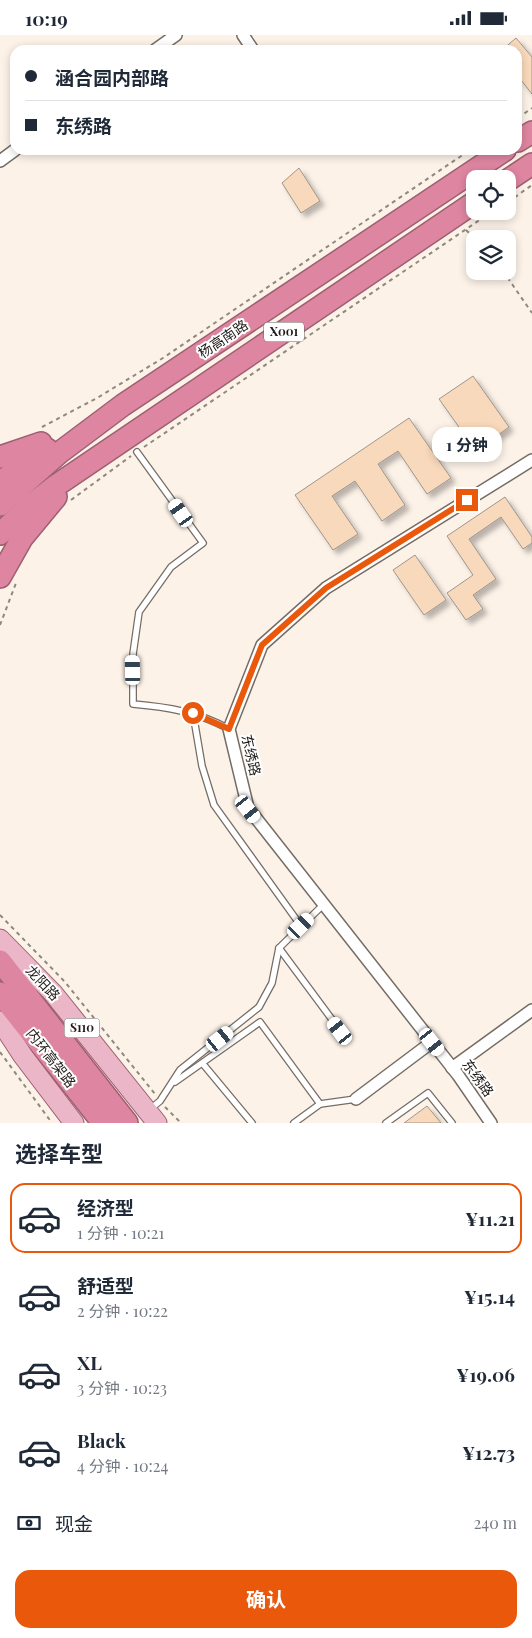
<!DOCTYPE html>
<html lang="zh">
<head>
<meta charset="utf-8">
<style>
	:root { --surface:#fff; --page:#f6f6f7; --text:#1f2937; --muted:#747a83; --line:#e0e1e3; --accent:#ea580c }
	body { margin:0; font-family:"Playfair Display","Noto Sans SC",serif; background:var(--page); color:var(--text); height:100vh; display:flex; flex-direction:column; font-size:19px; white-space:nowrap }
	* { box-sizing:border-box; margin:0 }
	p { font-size:16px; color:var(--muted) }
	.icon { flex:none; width:28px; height:28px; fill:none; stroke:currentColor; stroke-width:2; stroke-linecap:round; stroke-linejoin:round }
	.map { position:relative; height:1088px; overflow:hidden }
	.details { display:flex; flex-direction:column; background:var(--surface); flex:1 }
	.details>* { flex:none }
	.banner { position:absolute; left:10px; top:10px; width:512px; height:110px; border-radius:15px; box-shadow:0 2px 8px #0003; display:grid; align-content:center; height:110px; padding:0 15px; background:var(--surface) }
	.controls { position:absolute; left:466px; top:135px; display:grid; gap:10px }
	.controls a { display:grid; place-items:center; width:50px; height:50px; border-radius:10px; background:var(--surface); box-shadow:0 2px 8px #0003; font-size:25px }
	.end { position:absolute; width:22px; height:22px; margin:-11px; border:6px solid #ea580c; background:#fff; box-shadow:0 0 0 2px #fff }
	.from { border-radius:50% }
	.bubble { position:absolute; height:35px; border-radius:15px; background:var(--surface); box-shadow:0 2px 8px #0003; font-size:16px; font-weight:700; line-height:35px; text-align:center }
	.car { position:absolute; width:15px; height:30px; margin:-15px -8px; border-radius:6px; box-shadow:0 0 4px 1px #0007; background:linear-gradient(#fff 24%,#345 0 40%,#fff 0 76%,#345 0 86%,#fff 0) }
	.banner b { display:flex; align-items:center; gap:18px; height:48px; font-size:19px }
	.banner b+b { border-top:1px solid var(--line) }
	.banner i { width:12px; height:12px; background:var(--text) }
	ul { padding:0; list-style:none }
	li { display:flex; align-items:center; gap:15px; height:70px; margin:0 10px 8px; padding:0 5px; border:2px solid transparent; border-radius:15px }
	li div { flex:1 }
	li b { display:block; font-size:19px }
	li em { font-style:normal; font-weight:700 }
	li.on { border-color:var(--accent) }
	li>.icon { width:45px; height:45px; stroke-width:1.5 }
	h2 { padding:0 15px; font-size:22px; line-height:60px }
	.pay { display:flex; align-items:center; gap:12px; height:55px; padding:0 15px; font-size:19px }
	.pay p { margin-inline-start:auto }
	.action { display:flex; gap:10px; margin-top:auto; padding:10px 15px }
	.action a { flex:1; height:58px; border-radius:15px; background:var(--accent); color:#fff; font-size:20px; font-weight:700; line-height:58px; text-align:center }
	.status { display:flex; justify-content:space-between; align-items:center; height:35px; padding:0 25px; background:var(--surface); direction:ltr }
	.status svg { height:14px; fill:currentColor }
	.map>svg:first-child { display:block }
	.building { fill:#f9d9bb; stroke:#9e958c; filter:url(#shadow) }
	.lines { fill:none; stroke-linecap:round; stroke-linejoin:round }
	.lane-casing { stroke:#756d65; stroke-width:8 }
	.street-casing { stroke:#756d65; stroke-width:14 }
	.primary-casing { stroke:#9c6071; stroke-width:21 }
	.highway-casing { stroke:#9c6071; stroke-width:24 }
	.path { stroke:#8f8881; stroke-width:2; stroke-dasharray:4 4; stroke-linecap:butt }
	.lane { stroke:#fff; stroke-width:5.5 }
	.street { stroke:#fff; stroke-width:11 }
	.primary { stroke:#ebb6c7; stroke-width:19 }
	.highway { stroke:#de85a1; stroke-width:21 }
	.route { stroke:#ea580c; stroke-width:6 }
	.labels { text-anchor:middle; stroke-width:4; stroke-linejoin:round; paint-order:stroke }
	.shield { fill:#fff; stroke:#63605e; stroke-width:1 }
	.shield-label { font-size:12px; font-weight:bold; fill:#201c19 }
	.street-label { font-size:14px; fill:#201c19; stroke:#fff }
</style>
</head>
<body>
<div class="status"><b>10:19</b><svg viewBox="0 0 49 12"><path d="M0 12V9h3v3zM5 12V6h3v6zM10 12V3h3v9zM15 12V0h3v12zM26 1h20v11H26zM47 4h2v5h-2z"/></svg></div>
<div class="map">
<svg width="532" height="1088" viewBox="0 0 532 1088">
	<defs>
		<filter id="shadow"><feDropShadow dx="4.5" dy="4.5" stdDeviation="2.5" flood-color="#0004"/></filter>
	</defs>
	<rect width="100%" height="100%" fill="#fcf2e8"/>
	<g class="building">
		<polygon points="516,3 532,22 532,59 518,41 518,15 502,15"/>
		<polygon points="299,133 320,166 301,178 282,148"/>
		<polygon points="473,341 509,392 476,416 439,364"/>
		<polygon points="409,383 451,443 427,459 398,416 378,429 405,470 382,486 355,446 332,461 358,499 333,515 295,460"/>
		<polygon points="505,462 532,502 532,508 523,514 501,482 469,504 496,544 473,560 483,574 466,585 447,558 473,540 447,501"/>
		<polygon points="415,520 446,565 424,580 393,535"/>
		<polygon points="427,1071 441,1088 404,1088"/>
	</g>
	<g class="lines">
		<defs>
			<g id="lane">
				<path d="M137,417L203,508L171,532L139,577L133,619V669C168,672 198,677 229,694"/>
				<polyline points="193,678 202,731 214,770 301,891"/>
				<polyline points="279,913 345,1002"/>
				<polyline points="203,1029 252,1088"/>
				<polyline points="175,1047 260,987 320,1069 294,1088"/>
				<polyline points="320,1069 356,1064"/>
				<polyline points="149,1075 160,1066 180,1035 259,972 272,948 279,913 323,870"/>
				<polyline points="386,1088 428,1058 452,1088"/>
			</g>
			<g id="street">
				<polyline points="243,0 253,15"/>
				<polyline points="155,15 176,0"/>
				<polyline points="0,126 15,115"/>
				<polyline points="452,1033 532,975"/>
				<polyline points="356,1064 432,1007"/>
				<polyline points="491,1088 458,1040 248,773 229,694 262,610 326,553 532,425"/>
			</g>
			<g id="primary">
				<polyline points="0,904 53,958 157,1088"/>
				<polyline points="0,986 23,1021 74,1088"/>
			</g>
			<g id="highway">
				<polyline points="518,106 532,97"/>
				<polyline points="508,145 532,129"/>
				<polyline points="0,422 41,408"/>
				<polyline points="0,447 47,414"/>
				<polyline points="0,470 59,418 123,370 505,115"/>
				<polyline points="0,499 27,473 54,452 475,167"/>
				<polyline points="0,542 22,503 56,462"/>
				<polyline points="0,926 127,1088"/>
				<polyline points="0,958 103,1088"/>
			</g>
		</defs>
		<use href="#lane" class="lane-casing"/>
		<use href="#street" class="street-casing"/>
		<use href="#primary" class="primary-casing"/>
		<use href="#highway" class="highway-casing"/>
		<g class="path">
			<polyline points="518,83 532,73"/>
			<polyline points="508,167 532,150"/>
			<polyline points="466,195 475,204"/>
			<polyline points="503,236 532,278"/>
			<polyline points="42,392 97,363 163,323 470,115"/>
			<polyline points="144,412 493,176"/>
			<polyline points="71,465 131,421"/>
			<polyline points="0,590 16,548"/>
			<polyline points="0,880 65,947 155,1059"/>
			<polyline points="0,1017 52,1088"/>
			<polyline points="165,1072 181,1088"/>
		</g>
		<use href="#lane" class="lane"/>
		<use href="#street" class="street"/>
		<use href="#primary" class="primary"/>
		<use href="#highway" class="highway"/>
	</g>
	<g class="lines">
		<polyline class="route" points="193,678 229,694 262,610 326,553 467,465"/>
	</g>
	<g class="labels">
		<g class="shield">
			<rect x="264" y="287.5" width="40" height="19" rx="4"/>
			<rect x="64.5" y="983.5" width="35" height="19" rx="4"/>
		</g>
		<g class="shield-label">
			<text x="284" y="301">X001</text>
			<text x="82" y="997">S110</text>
		</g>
		<g class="street-label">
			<text transform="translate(223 304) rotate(-34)" y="5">杨高南路</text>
			<text transform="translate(251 720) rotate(77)" y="5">东绣路</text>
			<text transform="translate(43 948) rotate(47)" y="5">龙阳路</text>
			<text transform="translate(51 1023) rotate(52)" y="5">内环高架路</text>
			<text transform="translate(478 1043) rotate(54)" y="5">东绣路</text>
		</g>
	</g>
</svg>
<div class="controls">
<a><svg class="icon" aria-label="locate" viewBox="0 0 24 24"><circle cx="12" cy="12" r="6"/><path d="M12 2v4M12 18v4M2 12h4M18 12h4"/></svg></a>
<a><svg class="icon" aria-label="layers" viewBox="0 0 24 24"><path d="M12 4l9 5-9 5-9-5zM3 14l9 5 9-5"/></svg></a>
</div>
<i class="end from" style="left:193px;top:678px"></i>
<i class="end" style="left:467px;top:465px"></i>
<div class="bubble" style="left:432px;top:392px;width:70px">1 分钟</div>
<i class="car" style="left:181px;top:478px;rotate:325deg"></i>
<i class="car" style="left:133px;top:635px;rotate:359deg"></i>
<i class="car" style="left:248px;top:774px;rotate:142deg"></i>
<i class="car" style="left:301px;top:891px;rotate:46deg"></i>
<i class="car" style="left:340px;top:996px;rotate:323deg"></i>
<i class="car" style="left:220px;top:1004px;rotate:51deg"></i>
<i class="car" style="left:432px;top:1007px;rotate:142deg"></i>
<div class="banner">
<b><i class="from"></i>涵合园内部路</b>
<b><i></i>东绣路</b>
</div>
</div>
<section class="details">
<h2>选择车型</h2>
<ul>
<li class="on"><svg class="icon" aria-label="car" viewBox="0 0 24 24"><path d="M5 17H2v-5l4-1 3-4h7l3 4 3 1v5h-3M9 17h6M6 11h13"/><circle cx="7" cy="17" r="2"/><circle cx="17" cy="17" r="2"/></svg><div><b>经济型</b><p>1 分钟 · 10:21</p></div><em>¥11.21</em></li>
<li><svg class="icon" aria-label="car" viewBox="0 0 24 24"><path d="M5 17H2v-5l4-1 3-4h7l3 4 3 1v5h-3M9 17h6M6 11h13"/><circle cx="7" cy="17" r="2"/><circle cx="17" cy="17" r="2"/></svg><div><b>舒适型</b><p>2 分钟 · 10:22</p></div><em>¥15.14</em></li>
<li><svg class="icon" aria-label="car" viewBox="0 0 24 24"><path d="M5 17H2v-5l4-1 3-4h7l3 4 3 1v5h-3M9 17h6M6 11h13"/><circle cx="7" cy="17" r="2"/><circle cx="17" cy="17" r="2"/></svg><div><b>XL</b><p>3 分钟 · 10:23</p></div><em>¥19.06</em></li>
<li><svg class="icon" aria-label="car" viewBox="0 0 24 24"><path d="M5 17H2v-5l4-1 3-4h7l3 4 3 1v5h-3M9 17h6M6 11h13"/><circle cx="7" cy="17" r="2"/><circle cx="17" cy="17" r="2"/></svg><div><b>Black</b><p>4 分钟 · 10:24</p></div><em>¥12.73</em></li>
</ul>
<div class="pay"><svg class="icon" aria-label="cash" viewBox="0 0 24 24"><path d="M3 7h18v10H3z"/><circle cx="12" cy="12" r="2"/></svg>现金<p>240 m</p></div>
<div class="action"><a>确认</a></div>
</section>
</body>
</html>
